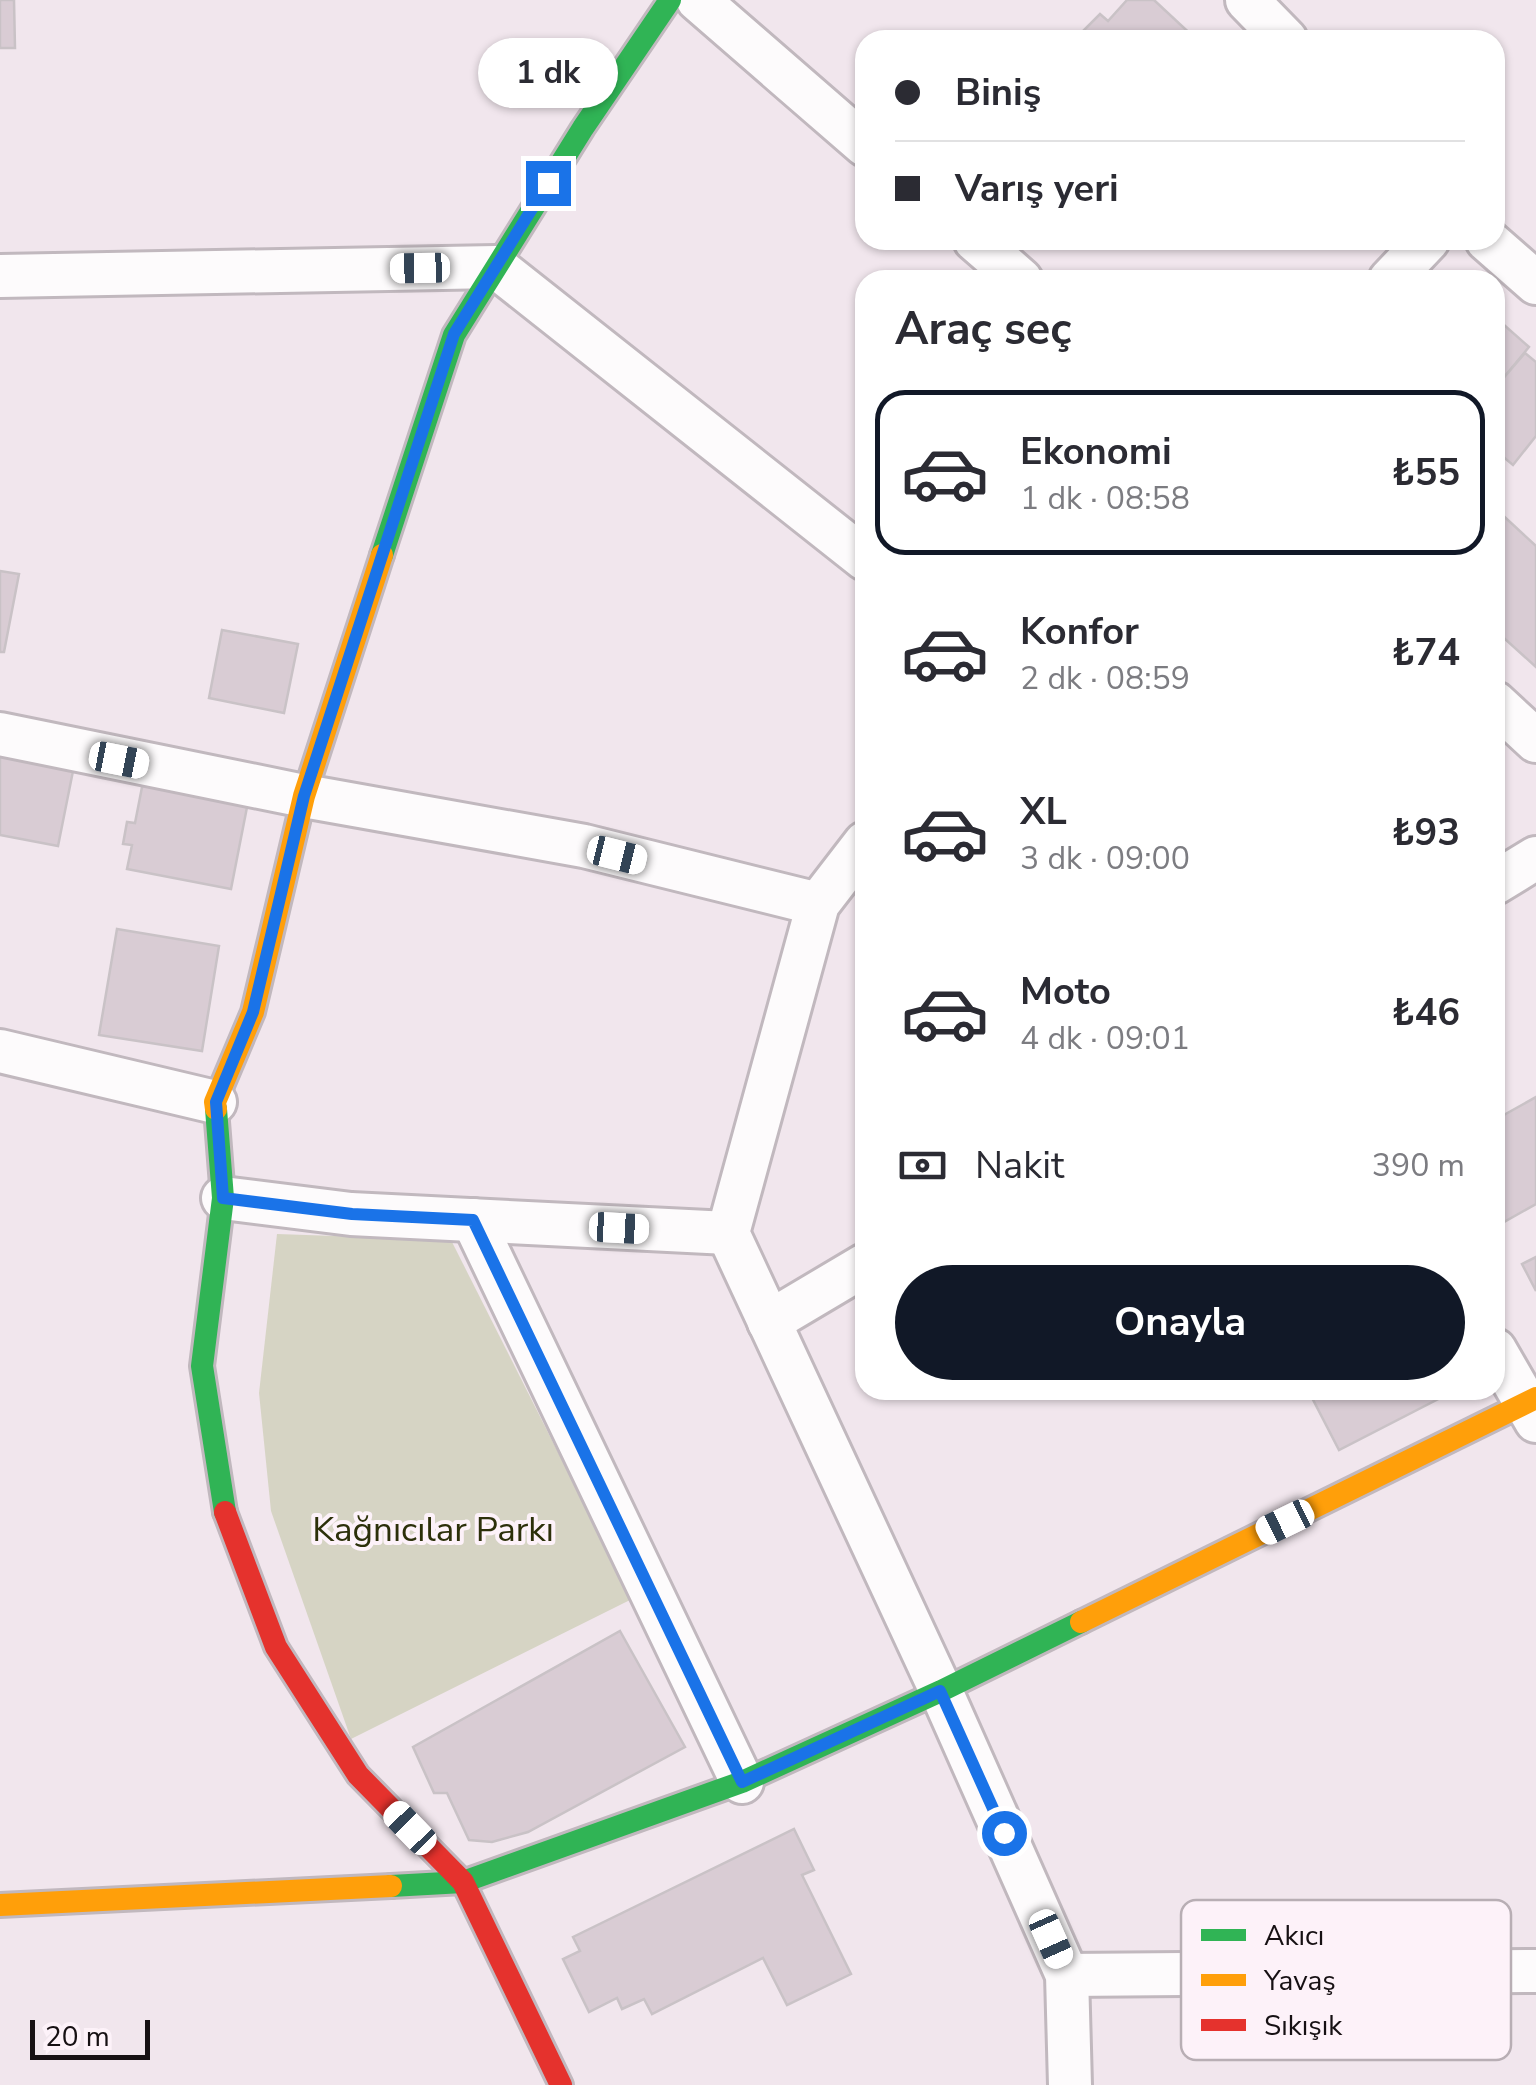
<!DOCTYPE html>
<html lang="tr">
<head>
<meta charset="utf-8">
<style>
	:root { --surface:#fff; --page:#f7f7f7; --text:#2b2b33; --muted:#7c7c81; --line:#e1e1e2; --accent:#111827 }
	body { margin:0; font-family:"Nunito Sans",sans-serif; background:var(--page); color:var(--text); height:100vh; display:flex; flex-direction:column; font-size:38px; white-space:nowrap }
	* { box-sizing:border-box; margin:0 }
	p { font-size:32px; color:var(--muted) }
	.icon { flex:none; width:55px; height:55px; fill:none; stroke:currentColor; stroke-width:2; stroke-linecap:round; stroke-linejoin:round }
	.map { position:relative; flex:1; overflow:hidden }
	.details { position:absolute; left:855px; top:270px; width:650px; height:1130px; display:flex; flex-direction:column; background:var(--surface); border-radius:30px; box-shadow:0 2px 8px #0004 }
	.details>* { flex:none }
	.banner { position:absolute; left:855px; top:30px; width:650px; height:220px; border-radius:30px; box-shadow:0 2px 8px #0004; display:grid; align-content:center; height:220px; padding:0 40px; background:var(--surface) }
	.scale { position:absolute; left:30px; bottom:25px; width:120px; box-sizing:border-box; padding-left:10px; border:5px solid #161013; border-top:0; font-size:28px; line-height:35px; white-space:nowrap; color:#161013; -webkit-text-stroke:8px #fdf2f9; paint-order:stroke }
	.end { position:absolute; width:45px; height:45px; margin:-22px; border:12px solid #1a73e8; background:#fff; box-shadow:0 0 0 5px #fff }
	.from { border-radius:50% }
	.bubble { position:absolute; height:70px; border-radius:35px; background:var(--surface); box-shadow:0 2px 8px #0004; font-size:32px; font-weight:700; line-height:70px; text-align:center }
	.car { position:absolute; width:30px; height:60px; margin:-30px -15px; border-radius:12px; box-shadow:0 0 8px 2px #0007; background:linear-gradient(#fff 24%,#345 0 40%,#fff 0 76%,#345 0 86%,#fff 0) }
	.banner b { display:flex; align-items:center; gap:35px; height:95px; font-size:38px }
	.banner b+b { border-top:2px solid var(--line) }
	.banner i { width:25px; height:25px; background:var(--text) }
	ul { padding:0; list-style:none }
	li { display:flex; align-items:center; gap:30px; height:165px; margin:0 20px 15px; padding:0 20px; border:5px solid transparent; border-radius:30px }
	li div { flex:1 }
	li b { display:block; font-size:38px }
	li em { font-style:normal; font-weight:700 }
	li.on { border-color:var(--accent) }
	li>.icon { width:90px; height:90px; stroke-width:1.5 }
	h2 { padding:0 40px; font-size:45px; line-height:120px }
	.pay { display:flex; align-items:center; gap:25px; height:110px; padding:0 40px; font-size:38px }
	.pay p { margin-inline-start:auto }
	.button { display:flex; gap:20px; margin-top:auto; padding:20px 40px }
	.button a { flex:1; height:115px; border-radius:60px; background:var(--accent); color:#fff; font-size:40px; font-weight:700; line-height:115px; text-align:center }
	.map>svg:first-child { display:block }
	.green { fill:#d6d4c4 }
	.building { fill:#d9ccd4; stroke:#c9c2c6; stroke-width:2.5 }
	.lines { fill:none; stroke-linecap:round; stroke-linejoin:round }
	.street-casing { stroke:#c1b8be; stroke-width:48 }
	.fast-casing { stroke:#c1b8be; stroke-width:28 }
	.slow-casing { stroke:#c1b8be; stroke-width:28 }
	.jam-casing { stroke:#c1b8be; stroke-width:28 }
	.street { stroke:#fdfbfc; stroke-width:42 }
	.fast { stroke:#30b455; stroke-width:22 }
	.slow { stroke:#ff9f0a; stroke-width:22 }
	.jam { stroke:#e5322d; stroke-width:22 }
	.route { stroke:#1a73e8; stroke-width:12 }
	.labels { text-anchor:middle; stroke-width:8; stroke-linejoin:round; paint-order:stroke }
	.park-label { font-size:35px; fill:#2c300a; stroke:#fdf2f9 }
	.key { fill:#fdf2f9; stroke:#b8aeb4; stroke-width:2.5 }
	.key-label { font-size:28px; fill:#161013 }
</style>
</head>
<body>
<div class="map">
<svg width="1536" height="2085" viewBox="0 0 1536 2085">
	<rect width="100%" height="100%" fill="#f1e6ed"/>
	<polygon class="green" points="277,1234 451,1240 632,1599 351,1739 271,1511 259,1393"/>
	<g class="building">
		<polygon points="0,0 14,0 15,48 0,48"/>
		<polygon points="1127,0 1154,0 1197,40 1091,40 1083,31 1100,14 1108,21"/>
		<polygon points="1495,317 1529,347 1495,388"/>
		<polygon points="1525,353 1536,362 1536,436 1513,465 1495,450 1495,388"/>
		<polygon points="1495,508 1536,546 1536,667 1495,630"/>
		<polygon points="0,571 19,574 4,652 0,652"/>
		<polygon points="222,630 298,644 284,713 209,698"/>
		<polygon points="0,746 75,761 58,846 0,835"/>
		<polygon points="144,777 249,797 231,889 127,869 132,845 123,844 127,822 135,823"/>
		<polygon points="117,929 219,946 202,1051 99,1035"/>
		<polygon points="1536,1097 1536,1204 1495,1227 1495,1120"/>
		<polygon points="1536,1257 1536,1291 1522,1264"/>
		<polygon points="1308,1390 1443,1390 1446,1395 1339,1450"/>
		<polygon points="620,1631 685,1747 528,1832 492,1842 469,1840 447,1793 434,1793 413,1747"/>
		<polygon points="794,1829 814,1870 802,1875 851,1974 787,2005 763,1958 652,2014 644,1999 622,2009 617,1998 589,2012 563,1959 580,1951 573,1937"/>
	</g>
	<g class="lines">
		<defs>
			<g id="street">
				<polyline points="698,0 865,145"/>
				<polyline points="1247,0 1286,40"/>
				<polyline points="975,240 1021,280"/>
				<polyline points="1487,240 1536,283"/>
				<polyline points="0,276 496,267 865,559"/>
				<polyline points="1390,280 1428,240"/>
				<polyline points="1495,703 1536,741"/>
				<polyline points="0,734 304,796 584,846 818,904"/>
				<polyline points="865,843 818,904 728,1233 941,1691 1067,1975 1070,2085"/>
				<polyline points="1495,883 1536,858"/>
				<polyline points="0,1051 215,1102"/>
				<polyline points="223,1198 351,1214 728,1233"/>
				<polyline points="473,1220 742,1782"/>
				<polyline points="769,1322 865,1265"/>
				<polyline points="1495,1350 1536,1421"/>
				<polyline points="1067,1975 1536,1971"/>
			</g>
			<g id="fast">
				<polyline points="382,555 454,335 583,128 670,0"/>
				<polyline points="216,1109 223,1198 202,1366 225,1512"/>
				<polyline points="391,1886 463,1882 742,1782 941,1691 1081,1622"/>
			</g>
			<g id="slow">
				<polyline points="216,1109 215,1102 253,1012 304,796 382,555"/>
				<polyline points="1081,1622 1536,1398"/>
				<polyline points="0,1905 391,1886"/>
			</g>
			<polyline id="jam" points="225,1512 276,1647 358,1775 463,1882 561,2085"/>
		</defs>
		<use href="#street" class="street-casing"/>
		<use href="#fast" class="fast-casing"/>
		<use href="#slow" class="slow-casing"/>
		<use href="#jam" class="jam-casing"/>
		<use href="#street" class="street"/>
		<use href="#fast" class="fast"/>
		<use href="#slow" class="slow"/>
		<use href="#jam" class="jam"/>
	</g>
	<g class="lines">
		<polyline class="route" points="548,183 454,334 304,796 253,1012 216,1102 223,1198 352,1214 473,1220 742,1782 940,1691 1004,1833"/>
	</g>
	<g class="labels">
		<g class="park-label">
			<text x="433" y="1541">Kağnıcılar Parkı</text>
		</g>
	</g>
	<rect x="1181" y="1900" width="330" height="160" rx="15" class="key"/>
	<rect x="1201" y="1929" width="45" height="12" fill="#30b455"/>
	<rect x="1201" y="1974" width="45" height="12" fill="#ff9f0a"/>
	<rect x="1201" y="2019" width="45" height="12" fill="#e5322d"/>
	<g class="key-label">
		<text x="1264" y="1945">Akıcı</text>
		<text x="1264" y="1990">Yavaş</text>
		<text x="1264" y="2035">Sıkışık</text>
	</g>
</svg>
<div class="scale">20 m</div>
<i class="end from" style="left:1004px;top:1833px"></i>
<i class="end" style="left:548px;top:183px"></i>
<div class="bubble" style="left:478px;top:38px;width:140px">1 dk</div>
<i class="car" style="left:420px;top:268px;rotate:269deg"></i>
<i class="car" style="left:119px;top:760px;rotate:101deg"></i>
<i class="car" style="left:617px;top:855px;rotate:104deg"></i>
<i class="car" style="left:619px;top:1228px;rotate:93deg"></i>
<i class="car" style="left:1285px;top:1522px;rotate:244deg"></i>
<i class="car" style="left:410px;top:1828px;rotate:316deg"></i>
<i class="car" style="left:1051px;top:1939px;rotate:156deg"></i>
<div class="banner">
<b><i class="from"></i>Biniş</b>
<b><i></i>Varış yeri</b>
</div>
<section class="details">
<h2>Araç seç</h2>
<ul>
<li class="on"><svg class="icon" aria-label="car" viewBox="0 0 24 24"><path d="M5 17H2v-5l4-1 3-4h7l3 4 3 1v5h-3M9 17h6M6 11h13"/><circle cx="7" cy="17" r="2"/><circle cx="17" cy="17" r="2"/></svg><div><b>Ekonomi</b><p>1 dk · 08:58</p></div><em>₺55</em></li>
<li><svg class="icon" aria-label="car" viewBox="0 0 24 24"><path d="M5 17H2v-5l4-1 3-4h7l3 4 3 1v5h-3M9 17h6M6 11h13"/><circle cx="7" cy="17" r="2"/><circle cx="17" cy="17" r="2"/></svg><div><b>Konfor</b><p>2 dk · 08:59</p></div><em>₺74</em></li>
<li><svg class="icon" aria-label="car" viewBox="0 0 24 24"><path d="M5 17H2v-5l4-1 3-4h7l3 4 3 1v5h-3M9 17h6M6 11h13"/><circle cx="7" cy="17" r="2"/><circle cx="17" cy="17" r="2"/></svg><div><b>XL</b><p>3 dk · 09:00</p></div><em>₺93</em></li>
<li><svg class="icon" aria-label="car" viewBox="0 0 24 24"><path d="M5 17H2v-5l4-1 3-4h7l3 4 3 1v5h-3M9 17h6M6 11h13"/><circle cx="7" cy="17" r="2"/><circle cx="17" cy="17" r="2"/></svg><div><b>Moto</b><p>4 dk · 09:01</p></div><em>₺46</em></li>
</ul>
<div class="pay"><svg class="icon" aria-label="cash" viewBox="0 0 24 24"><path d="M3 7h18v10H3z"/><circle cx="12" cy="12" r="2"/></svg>Nakit<p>390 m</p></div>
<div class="button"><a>Onayla</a></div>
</section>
</div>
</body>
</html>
